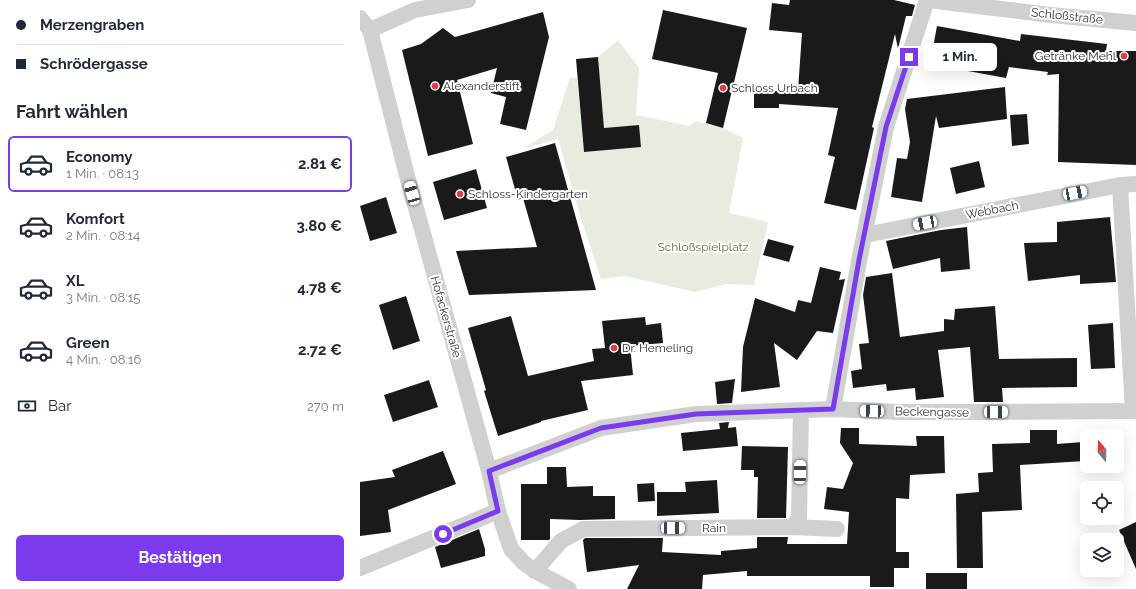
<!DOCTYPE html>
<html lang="de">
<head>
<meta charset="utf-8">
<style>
	:root { --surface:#fff; --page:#f6f6f7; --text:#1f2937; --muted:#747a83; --line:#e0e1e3; --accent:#7c3aed }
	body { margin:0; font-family:Raleway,sans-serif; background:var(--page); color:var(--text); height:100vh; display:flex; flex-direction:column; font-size:15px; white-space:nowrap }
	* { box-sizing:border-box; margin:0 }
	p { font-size:13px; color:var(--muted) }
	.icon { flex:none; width:22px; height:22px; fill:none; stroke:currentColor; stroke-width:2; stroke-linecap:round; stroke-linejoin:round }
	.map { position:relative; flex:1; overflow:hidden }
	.details { display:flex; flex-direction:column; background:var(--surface); width:360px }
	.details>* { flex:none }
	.banner { display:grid; align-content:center; height:88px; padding:0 16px; background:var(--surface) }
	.needle { width:26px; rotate:341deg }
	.fabs { position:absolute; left:720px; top:429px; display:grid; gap:8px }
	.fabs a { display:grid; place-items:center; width:44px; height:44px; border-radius:6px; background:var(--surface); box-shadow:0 4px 16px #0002; font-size:20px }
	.end { position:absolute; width:18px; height:18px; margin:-9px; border:5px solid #7c3aed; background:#fff; box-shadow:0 0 0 2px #fff }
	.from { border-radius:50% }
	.bubble { position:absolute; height:28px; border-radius:6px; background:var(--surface); box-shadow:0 4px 16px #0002; font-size:13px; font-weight:700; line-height:28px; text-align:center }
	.car { position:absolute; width:12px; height:24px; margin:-12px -6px; border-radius:5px; box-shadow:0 0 3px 1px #0007; background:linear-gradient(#fff 24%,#345 0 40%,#fff 0 76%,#345 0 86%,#fff 0) }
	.banner b { display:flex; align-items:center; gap:14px; height:38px; font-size:15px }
	.banner b+b { border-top:1px solid var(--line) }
	.banner i { width:10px; height:10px; background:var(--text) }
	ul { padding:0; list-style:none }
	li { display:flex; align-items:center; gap:12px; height:56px; margin:0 8px 6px; padding:0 8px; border:2px solid transparent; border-radius:6px }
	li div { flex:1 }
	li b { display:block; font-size:15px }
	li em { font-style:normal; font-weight:700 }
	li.active { border-color:var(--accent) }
	li>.icon { width:36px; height:36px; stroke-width:1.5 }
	h2 { padding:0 16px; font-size:18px; line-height:48px }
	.pay { display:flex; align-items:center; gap:10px; height:44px; padding:0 16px; font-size:15px }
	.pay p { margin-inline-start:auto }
	.button { display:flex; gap:8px; margin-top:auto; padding:8px 16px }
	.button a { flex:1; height:46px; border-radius:6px; background:var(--accent); color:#fff; font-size:16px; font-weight:700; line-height:46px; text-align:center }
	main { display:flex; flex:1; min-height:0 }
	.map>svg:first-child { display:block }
	.green { fill:#e6ecdf }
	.building { fill:#1a1a1a }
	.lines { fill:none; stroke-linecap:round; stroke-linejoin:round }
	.street { stroke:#d0d0d0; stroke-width:16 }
	.route { stroke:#7c3aed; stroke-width:5 }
	.poi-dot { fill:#e63946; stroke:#fff; stroke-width:1.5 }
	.labels { text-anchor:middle; stroke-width:4; stroke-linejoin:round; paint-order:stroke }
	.street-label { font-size:12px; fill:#333; stroke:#fff }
	.poi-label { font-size:12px; fill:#333; stroke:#fff; text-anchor:start }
	.park-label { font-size:12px; fill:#56703f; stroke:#fff }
</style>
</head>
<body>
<main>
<section class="details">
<div class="banner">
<b><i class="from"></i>Merzengraben</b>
<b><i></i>Schrödergasse</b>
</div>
<h2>Fahrt wählen</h2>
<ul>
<li class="active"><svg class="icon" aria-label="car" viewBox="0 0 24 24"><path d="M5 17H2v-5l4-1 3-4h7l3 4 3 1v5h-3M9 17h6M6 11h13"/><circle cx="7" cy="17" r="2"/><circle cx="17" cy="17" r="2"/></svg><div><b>Economy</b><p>1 Min. · 08:13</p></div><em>2.81 €</em></li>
<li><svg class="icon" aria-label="car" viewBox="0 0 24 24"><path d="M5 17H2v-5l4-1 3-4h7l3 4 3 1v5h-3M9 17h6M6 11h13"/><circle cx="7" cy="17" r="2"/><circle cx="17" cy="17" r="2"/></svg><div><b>Komfort</b><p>2 Min. · 08:14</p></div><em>3.80 €</em></li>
<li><svg class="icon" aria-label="car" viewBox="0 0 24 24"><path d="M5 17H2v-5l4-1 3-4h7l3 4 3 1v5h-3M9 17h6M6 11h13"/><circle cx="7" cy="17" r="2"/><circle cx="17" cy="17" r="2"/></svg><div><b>XL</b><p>3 Min. · 08:15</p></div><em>4.78 €</em></li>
<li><svg class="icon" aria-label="car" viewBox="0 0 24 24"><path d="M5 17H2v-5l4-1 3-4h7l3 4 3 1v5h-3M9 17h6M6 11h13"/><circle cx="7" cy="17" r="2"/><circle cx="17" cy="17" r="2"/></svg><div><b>Green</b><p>4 Min. · 08:16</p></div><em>2.72 €</em></li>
</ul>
<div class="pay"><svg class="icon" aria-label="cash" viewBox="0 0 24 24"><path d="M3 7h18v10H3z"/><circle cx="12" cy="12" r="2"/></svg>Bar<p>270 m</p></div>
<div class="button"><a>Bestätigen</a></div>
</section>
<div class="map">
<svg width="776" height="589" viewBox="0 0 776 589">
	<rect width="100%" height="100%" fill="#fff"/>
	<polygon class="green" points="258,40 279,68 276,115 330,126 336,121 363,128 383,138 369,213 408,222 394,285 366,284 335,292 265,276 241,279 221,218 198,139 166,148 165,147 193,130 210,78 217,78 224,152 281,147 279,125 244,128 238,57"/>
	<g class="building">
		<polygon points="430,0 534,0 555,5 552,16 546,16 538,49 535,34 512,127 514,128 496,210 464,203 475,157 468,155 478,108 419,104 419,108 394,108 394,92 438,90 442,33 409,30 412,3 429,5"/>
		<polygon points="303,10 387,28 363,128 346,123 358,73 292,59"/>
		<polygon points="183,12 189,37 166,130 140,124 146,97 131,93 137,68 97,80 113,144 68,156 42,50 61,44 83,28 95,37"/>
		<polygon points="577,26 660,41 661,34 747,44 746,51 776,51 776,165 698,162 699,74 687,75 688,72 649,67 646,78 570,64"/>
		<polygon points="238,57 244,128 279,125 281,147 224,152 216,59"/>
		<polygon points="645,87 647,119 579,128 576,116 562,202 531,197 537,158 547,159 550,142 545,109 547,99"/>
		<polygon points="667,114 669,144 652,146 650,115"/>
		<polygon points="195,143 236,290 109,295 96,251 177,247 163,198 158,200 146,157"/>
		<polygon points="619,161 625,187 596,194 590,168"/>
		<polygon points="116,169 127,208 84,220 73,182"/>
		<polygon points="26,197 37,233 10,241 0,206"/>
		<polygon points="750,217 756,282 720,284 720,275 668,281 664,243 697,242 697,222"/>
		<polygon points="607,227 610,269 581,272 580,258 533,269 526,241 581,230"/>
		<polygon points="408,239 434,246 429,262 403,255"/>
		<polygon points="460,267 481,272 479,280 485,279 473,333 457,331 437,360 414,343 420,387 381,392 383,347 395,298 435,312 438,300 451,303"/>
		<polygon points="532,273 540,337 584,331 584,319 594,320 595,309 635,306 639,359 717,358 717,387 642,388 643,402 614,402 610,347 578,350 584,397 556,400 555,388 527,391 526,384 493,388 491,371 502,369 499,344 509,343 503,295 506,277"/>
		<polygon points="46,296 60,341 33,350 19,305"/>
		<polygon points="151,316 168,376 234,361 232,349 245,348 242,321 285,317 286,325 301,323 303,343 270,346 273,375 221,381 228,410 181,421 181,422 138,436 124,391 126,390 108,328"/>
		<polygon points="753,323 755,368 731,369 728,325"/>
		<polygon points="375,379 372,403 357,404 355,382"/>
		<polygon points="69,380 78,407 33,422 24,395"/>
		<polygon points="369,422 368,428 376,427 378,446 323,451 321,433 360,429 359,423"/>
		<polygon points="481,428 499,428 499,444 557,446 556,436 584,436 585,473 550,475 549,499 536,498 536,552 549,552 549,568 534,568 534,587 510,587 510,576 387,576 387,571 343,575 342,589 267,589 279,565 227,572 223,540 225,538 303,538 302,552 361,555 361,551 397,548 397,537 428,537 427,544 487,544 489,512 464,509 467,487 483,489 493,463 480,443"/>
		<polygon points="670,430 697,430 697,444 723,442 725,461 660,465 662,510 622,512 623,568 597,568 596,494 619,492 618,473 633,472 632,444 670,443"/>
		<polygon points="382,446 428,447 426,518 397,518 398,477 394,477 394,470 381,470"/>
		<polygon points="83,451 96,484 28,510 31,532 0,536 0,482 35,477 32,470"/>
		<polygon points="187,467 206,467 207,487 233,486 233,496 255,496 255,519 220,520 190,519 190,539 189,540 161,540 161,484 187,484"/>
		<polygon points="357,480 359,513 297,516 297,492 326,492 325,482"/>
		<polygon points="294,483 295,501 278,502 277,484"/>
		<polygon points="776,522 776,569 759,530"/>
		<polygon points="119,529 125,549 125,556 81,568 75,547"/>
		<rect x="566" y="573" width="41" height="16"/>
	</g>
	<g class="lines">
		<g class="street">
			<polyline points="568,0 691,15 776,23"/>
			<polyline points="0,18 10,30 46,172 129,471 138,511 151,549 164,563 175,571 209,589"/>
			<polyline points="10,30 55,10 108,0"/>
			<polyline points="760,185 773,411"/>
			<polyline points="505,235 760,185 776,184"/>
			<polyline points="473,409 499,261 526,127 567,0"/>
			<polyline points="129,471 241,428 336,414 473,409 539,412 621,412 776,411"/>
			<polyline points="432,527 439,519 441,410"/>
			<polyline points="0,568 138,511"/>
			<polyline points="175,571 201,541 223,529 432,527 477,529"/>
		</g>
	</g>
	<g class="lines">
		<polyline class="route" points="83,534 138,511 129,471 241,428 336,414 473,409 499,260 526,127 549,57"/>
	</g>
	<g class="poi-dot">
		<circle cx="764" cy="56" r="4"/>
		<circle cx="75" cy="86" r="4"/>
		<circle cx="363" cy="88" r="4"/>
		<circle cx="100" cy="194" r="4"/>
		<circle cx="254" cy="348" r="4"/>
	</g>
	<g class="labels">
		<g class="street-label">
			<text transform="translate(707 16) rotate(6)" y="4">Schloßstraße</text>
			<text transform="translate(632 210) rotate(-11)" y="4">Webbach</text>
			<text transform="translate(86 317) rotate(74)" y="4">Hofackerstraße</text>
			<text transform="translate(572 412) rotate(1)" y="4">Beckengasse</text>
			<text x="354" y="532">Rain</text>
		</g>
		<g class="poi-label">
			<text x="756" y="60" text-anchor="end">Getränke Mehl</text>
			<text x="83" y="90">Alexanderstift</text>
			<text x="371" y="92">Schloss Urbach</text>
			<text x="108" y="198">Schloss-Kindergarten</text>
			<text x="262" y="352">Dr. Hemeling</text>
		</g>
		<g class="park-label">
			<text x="343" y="251">Schloßspielplatz</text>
		</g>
	</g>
</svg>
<div class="fabs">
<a><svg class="needle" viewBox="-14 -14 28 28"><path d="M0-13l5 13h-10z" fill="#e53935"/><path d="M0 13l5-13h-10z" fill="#747a83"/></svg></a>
<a><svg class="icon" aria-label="locate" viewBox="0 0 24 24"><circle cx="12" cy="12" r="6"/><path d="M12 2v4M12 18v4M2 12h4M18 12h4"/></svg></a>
<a><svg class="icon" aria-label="layers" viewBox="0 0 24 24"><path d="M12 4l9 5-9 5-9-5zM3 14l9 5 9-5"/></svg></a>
</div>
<i class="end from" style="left:83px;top:534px"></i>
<i class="end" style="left:549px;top:57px"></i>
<div class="bubble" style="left:563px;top:43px;width:74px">1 Min.</div>
<i class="car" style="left:52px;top:193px;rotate:344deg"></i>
<i class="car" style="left:715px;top:193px;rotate:79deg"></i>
<i class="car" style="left:565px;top:223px;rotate:259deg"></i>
<i class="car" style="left:512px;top:411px;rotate:272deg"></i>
<i class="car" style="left:636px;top:412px;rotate:90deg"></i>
<i class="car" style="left:440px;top:472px;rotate:1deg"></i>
<i class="car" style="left:313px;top:528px;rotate:90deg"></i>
</div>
</main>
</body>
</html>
